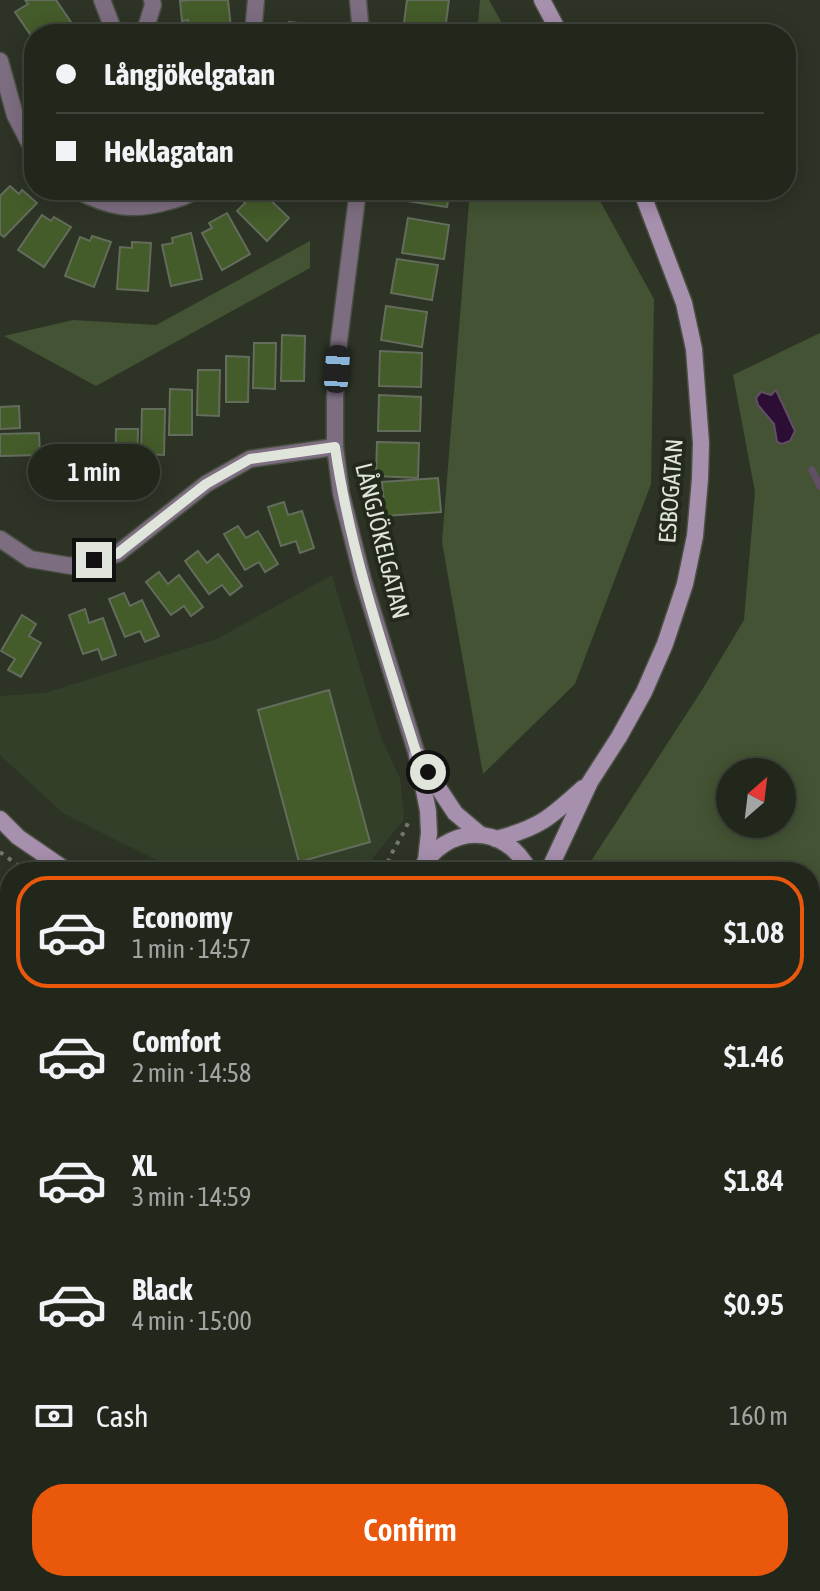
<!DOCTYPE html>
<html lang="en">
<head>
<meta charset="utf-8">
<style>
	:root { --surface:#22271c; --page:#2a2f25; --text:#f1f3f6; --muted:#a2a5a3; --line:#3f443b; --accent:#ea580c }
	body { margin:0; font-family:"Asap Condensed",sans-serif; background:var(--page); color:var(--text); height:100vh; display:flex; flex-direction:column; font-size:30px; white-space:nowrap }
	* { box-sizing:border-box; margin:0 }
	p { font-size:26px; color:var(--muted) }
	.icon { flex:none; width:44px; height:44px; fill:none; stroke:currentColor; stroke-width:2; stroke-linecap:round; stroke-linejoin:round }
	.map { position:relative; flex:1; overflow:hidden }
	.drawer { position:absolute; left:0px; top:862px; width:820px; height:730px; display:flex; flex-direction:column; background:var(--surface); border-radius:32px 32px 0 0; box-shadow:0 4px 20px #0003,0 0 0 2px var(--line) }
	.drawer>* { flex:none }
	.hud { position:absolute; left:24px; top:24px; width:772px; height:176px; border-radius:32px; box-shadow:0 4px 20px #0003,0 0 0 2px var(--line); display:grid; align-content:center; height:176px; padding:0 32px; background:var(--surface) }
	.needle { width:52px; rotate:28deg }
	.buttons { position:absolute; left:716px; top:758px; display:grid; gap:16px }
	.buttons a { display:grid; place-items:center; width:80px; height:80px; border-radius:50%; background:var(--surface); box-shadow:0 4px 20px #0003,0 0 0 2px var(--line); font-size:40px }
	.end { position:absolute; width:36px; height:36px; margin:-18px; border:10px solid #e0e5dc; background:#111; box-shadow:0 0 0 4px #111 }
	.from { border-radius:50% }
	.bubble { position:absolute; height:56px; border-radius:28px; background:var(--surface); box-shadow:0 4px 20px #0003,0 0 0 2px var(--line); font-size:26px; font-weight:600; line-height:56px; text-align:center }
	.car { position:absolute; width:24px; height:48px; margin:-24px -12px; border-radius:10px; box-shadow:0 0 6px 2px #0007; background:linear-gradient(#222 24%,#8ab4d8 0 40%,#222 0 76%,#8ab4d8 0 86%,#222 0) }
	.hud b { display:flex; align-items:center; gap:28px; height:76px; font-size:30px }
	.hud b+b { border-top:2px solid var(--line) }
	.hud i { width:20px; height:20px; background:var(--text) }
	ul { padding:14px 0 0; list-style:none }
	li { display:flex; align-items:center; gap:24px; height:112px; margin:0 16px 12px; padding:0 16px; border:4px solid transparent; border-radius:32px }
	li div { flex:1 }
	li b { display:block; font-size:30px }
	li em { font-style:normal; font-weight:600 }
	li.current { border-color:var(--accent) }
	li>.icon { width:72px; height:72px; stroke-width:1.5 }
	.pay { display:flex; align-items:center; gap:20px; height:88px; padding:0 32px; font-size:30px }
	.pay p { margin-inline-start:auto }
	.primary-button { display:flex; gap:16px; margin-top:auto; padding:16px 32px }
	.primary-button a { flex:1; height:92px; border-radius:32px; background:var(--accent); color:#fff; font-size:32px; font-weight:600; line-height:92px; text-align:center }
	.map>svg:first-child { display:block }
	.built { fill:#343f2a }
	.green { fill:#435333; fill-rule:evenodd }
	.water { fill:#2c0d34; stroke:#624e66; stroke-width:2 }
	.lines { fill:none; stroke-linecap:round; stroke-linejoin:round }
	.stream { stroke:#624e66; stroke-width:7 }
	.building { fill:#445b2a; stroke:#646c5c; stroke-width:2 }
	.street-casing { stroke:#4a5043; stroke-width:19 }
	.secondary-casing { stroke:#4a5043; stroke-width:19 }
	.path { stroke:#72786c; stroke-width:4; stroke-dasharray:4 6; stroke-linecap:butt }
	.street { stroke:#7d6d81; stroke-width:16 }
	.secondary { stroke:#a78fae; stroke-width:16 }
	.route { stroke:#e0e5dc; stroke-width:10 }
	.labels { text-anchor:middle; stroke-width:8; stroke-linejoin:round; paint-order:stroke }
	.street-label { font-size:24px; fill:#e0e5dc; stroke:#232a1c }
</style>
</head>
<body>
<div class="map">
<svg width="820" height="1591" viewBox="0 0 820 1591">
	<rect width="100%" height="100%" fill="#2d3426"/>
	<g class="built">
		<polygon points="332,575 381,738 400,778 404,819 368,864 343,872 180,872 63,813 0,755 0,696 45,693 217,639"/>
		<polygon points="0,997 10,1018 10,1582 14,1582 7,1591 0,1591"/>
	</g>
	<g class="green">
		<polygon points="480,0 489,0 508,34 477,34"/>
		<polygon points="470,190 594,190 654,299 651,484 575,684 483,774 442,542"/>
		<polygon points="310,241 310,268 96,386 4,336 73,320 156,325"/>
		<path d="M820,333V1513L810,1490V872H584L702,690L744,620L755,492L733,375ZM730,772H782V824H730Z"/>
		<polygon points="0,907 10,911 10,1018 0,997"/>
		<polygon points="14,1582 523,1582 519,1591 7,1591"/>
	</g>
	<polygon class="water" points="776,390 795,431 790,441 782,444 777,442 774,424 758,405 756,398 761,392 771,395"/>
	<g class="lines">
		<polyline class="stream" points="812,470 820,486"/>
	</g>
	<g class="building">
		<polygon points="25,0 56,0 79,34 34,34 34,40 15,12 28,4"/>
		<polygon points="192,0 228,0 231,28 189,32 188,20 182,21 180,1"/>
		<polygon points="407,0 449,0 445,30 404,23"/>
		<polygon points="289,22 336,27 336,34 288,34"/>
		<polygon points="10,186 19,194 22,190 37,203 4,237 0,234 0,196"/>
		<polygon points="250,190 260,190 289,218 267,241 237,211 245,203 241,199"/>
		<polygon points="408,190 450,190 447,207 406,201"/>
		<polygon points="227,213 250,254 222,270 202,233 212,228 209,223"/>
		<polygon points="42,215 51,221 54,217 71,227 44,267 18,250"/>
		<polygon points="408,218 449,225 444,259 402,253"/>
		<polygon points="191,233 202,279 171,286 162,245 173,243 172,238"/>
		<polygon points="92,236 111,242 94,287 65,276 80,237 90,241"/>
		<polygon points="132,242 151,243 148,291 117,289 120,247 132,248"/>
		<polygon points="397,259 438,265 432,300 391,293"/>
		<polygon points="386,306 427,312 422,347 381,340"/>
		<polygon points="282,335 305,336 304,381 281,381"/>
		<polygon points="254,343 276,343 275,389 253,388"/>
		<polygon points="380,351 422,353 421,387 379,386"/>
		<polygon points="226,356 249,357 248,402 226,402"/>
		<polygon points="198,370 220,370 219,416 197,415"/>
		<polygon points="170,389 192,390 192,435 169,435"/>
		<polygon points="379,395 421,397 420,431 378,431"/>
		<polygon points="19,406 20,428 0,429 0,407"/>
		<polygon points="142,409 165,409 164,455 141,454"/>
		<polygon points="116,429 138,429 137,475 115,474"/>
		<polygon points="39,433 40,455 0,456 0,434"/>
		<polygon points="377,442 419,443 418,478 376,476"/>
		<polygon points="86,449 108,450 107,495 85,495"/>
		<polygon points="438,478 441,512 385,516 382,482"/>
		<polygon points="284,502 288,515 302,511 314,548 300,553 296,541 281,546 268,507"/>
		<polygon points="238,526 246,538 258,531 278,564 265,572 259,562 245,570 224,534"/>
		<polygon points="198,551 207,563 218,554 242,586 230,595 222,585 209,594 185,561"/>
		<polygon points="159,572 168,584 179,575 203,607 191,616 184,606 171,615 146,582"/>
		<polygon points="124,593 130,606 142,600 159,636 145,642 140,631 125,637 109,599"/>
		<polygon points="85,609 89,623 103,618 116,655 102,660 98,649 83,654 69,615"/>
		<polygon points="22,615 36,624 29,636 41,643 21,677 8,670 15,659 1,651"/>
		<polygon points="329,690 370,842 299,862 258,710"/>
		<polygon points="0,1167 10,1180 10,1222 0,1230"/>
		<polygon points="0,1240 10,1307 10,1430 0,1452"/>
	</g>
	<g class="lines">
		<defs>
			<g id="street">
				<polyline points="102,0 115,34"/>
				<polyline points="358,0 361,34"/>
				<polyline points="144,34 153,5 152,0"/>
				<polyline points="253,34 256,0"/>
				<polyline points="0,61 15,115 34,152"/>
				<path d="M76,190C108,207 132,212 166,202C177,199 187,197 195,190"/>
				<polyline points="358,190 339,341 335,397 335,447 341,493 363,580 417,755"/>
				<polyline points="0,539 30,559 71,566 117,554 206,484 250,459 335,447"/>
			</g>
			<g id="secondary">
				<polyline points="542,0 560,34"/>
				<polyline points="417,755 428,811 429,833 426,860"/>
				<polyline points="422,763 455,813 481,835"/>
				<polyline points="0,819 18,837 69,872"/>
				<path d="M496,839C539,828 550,818 583,788"/>
				<path d="M419,872C445,824 505,821 530,872"/>
				<polyline points="548,872 590,782 619,737 644,692 665,644 685,584 695,536 700,479 701,443 694,349 684,303 641,190"/>
				<polyline points="799,1582 803,1591"/>
			</g>
		</defs>
		<use href="#street" class="street-casing"/>
		<use href="#secondary" class="secondary-casing"/>
		<g class="path">
			<polyline points="0,852 27,872"/>
			<path d="M385,872C388,855 401,840 408,823"/>
			<polyline points="810,1539 820,1562"/>
			<polyline points="240,1582 241,1591"/>
			<polyline points="294,1582 294,1586 300,1591"/>
			<polyline points="278,1591 294,1586"/>
			<polyline points="418,1591 427,1582"/>
		</g>
		<use href="#street" class="street"/>
		<use href="#secondary" class="secondary"/>
	</g>
	<g class="lines">
		<path class="route" d="M94,560L117,554L206,484L250,459L335,447C350,552 385,653 417,755L428,772"/>
	</g>
	<g class="labels">
		<g class="street-label">
			<text transform="translate(671 491) rotate(-86)" y="8">ESBOGATAN</text>
			<text transform="translate(382 541) rotate(76)" y="8">LÅNGJÖKELGATAN</text>
		</g>
	</g>
</svg>
<div class="buttons">
<a><svg class="needle" viewBox="-14 -14 28 28"><path d="M0-13l5 13h-10z" fill="#e53935"/><path d="M0 13l5-13h-10z" fill="#a2a5a3"/></svg></a>
</div>
<i class="end from" style="left:428px;top:772px"></i>
<i class="end" style="left:94px;top:560px"></i>
<div class="bubble" style="left:28px;top:444px;width:132px">1 min</div>
<i class="car" style="left:337px;top:369px;rotate:4deg"></i>
<div class="hud">
<b><i class="from"></i>Långjökelgatan</b>
<b><i></i>Heklagatan</b>
</div>
<section class="drawer">
<ul>
<li class="current"><svg class="icon" aria-label="car" viewBox="0 0 24 24"><path d="M5 17H2v-5l4-1 3-4h7l3 4 3 1v5h-3M9 17h6M6 11h13"/><circle cx="7" cy="17" r="2"/><circle cx="17" cy="17" r="2"/></svg><div><b>Economy</b><p>1 min · 14:57</p></div><em>$1.08</em></li>
<li><svg class="icon" aria-label="car" viewBox="0 0 24 24"><path d="M5 17H2v-5l4-1 3-4h7l3 4 3 1v5h-3M9 17h6M6 11h13"/><circle cx="7" cy="17" r="2"/><circle cx="17" cy="17" r="2"/></svg><div><b>Comfort</b><p>2 min · 14:58</p></div><em>$1.46</em></li>
<li><svg class="icon" aria-label="car" viewBox="0 0 24 24"><path d="M5 17H2v-5l4-1 3-4h7l3 4 3 1v5h-3M9 17h6M6 11h13"/><circle cx="7" cy="17" r="2"/><circle cx="17" cy="17" r="2"/></svg><div><b>XL</b><p>3 min · 14:59</p></div><em>$1.84</em></li>
<li><svg class="icon" aria-label="car" viewBox="0 0 24 24"><path d="M5 17H2v-5l4-1 3-4h7l3 4 3 1v5h-3M9 17h6M6 11h13"/><circle cx="7" cy="17" r="2"/><circle cx="17" cy="17" r="2"/></svg><div><b>Black</b><p>4 min · 15:00</p></div><em>$0.95</em></li>
</ul>
<div class="pay"><svg class="icon" aria-label="cash" viewBox="0 0 24 24"><path d="M3 7h18v10H3z"/><circle cx="12" cy="12" r="2"/></svg>Cash<p>160 m</p></div>
<div class="primary-button"><a>Confirm</a></div>
</section>
</div>
</body>
</html>
